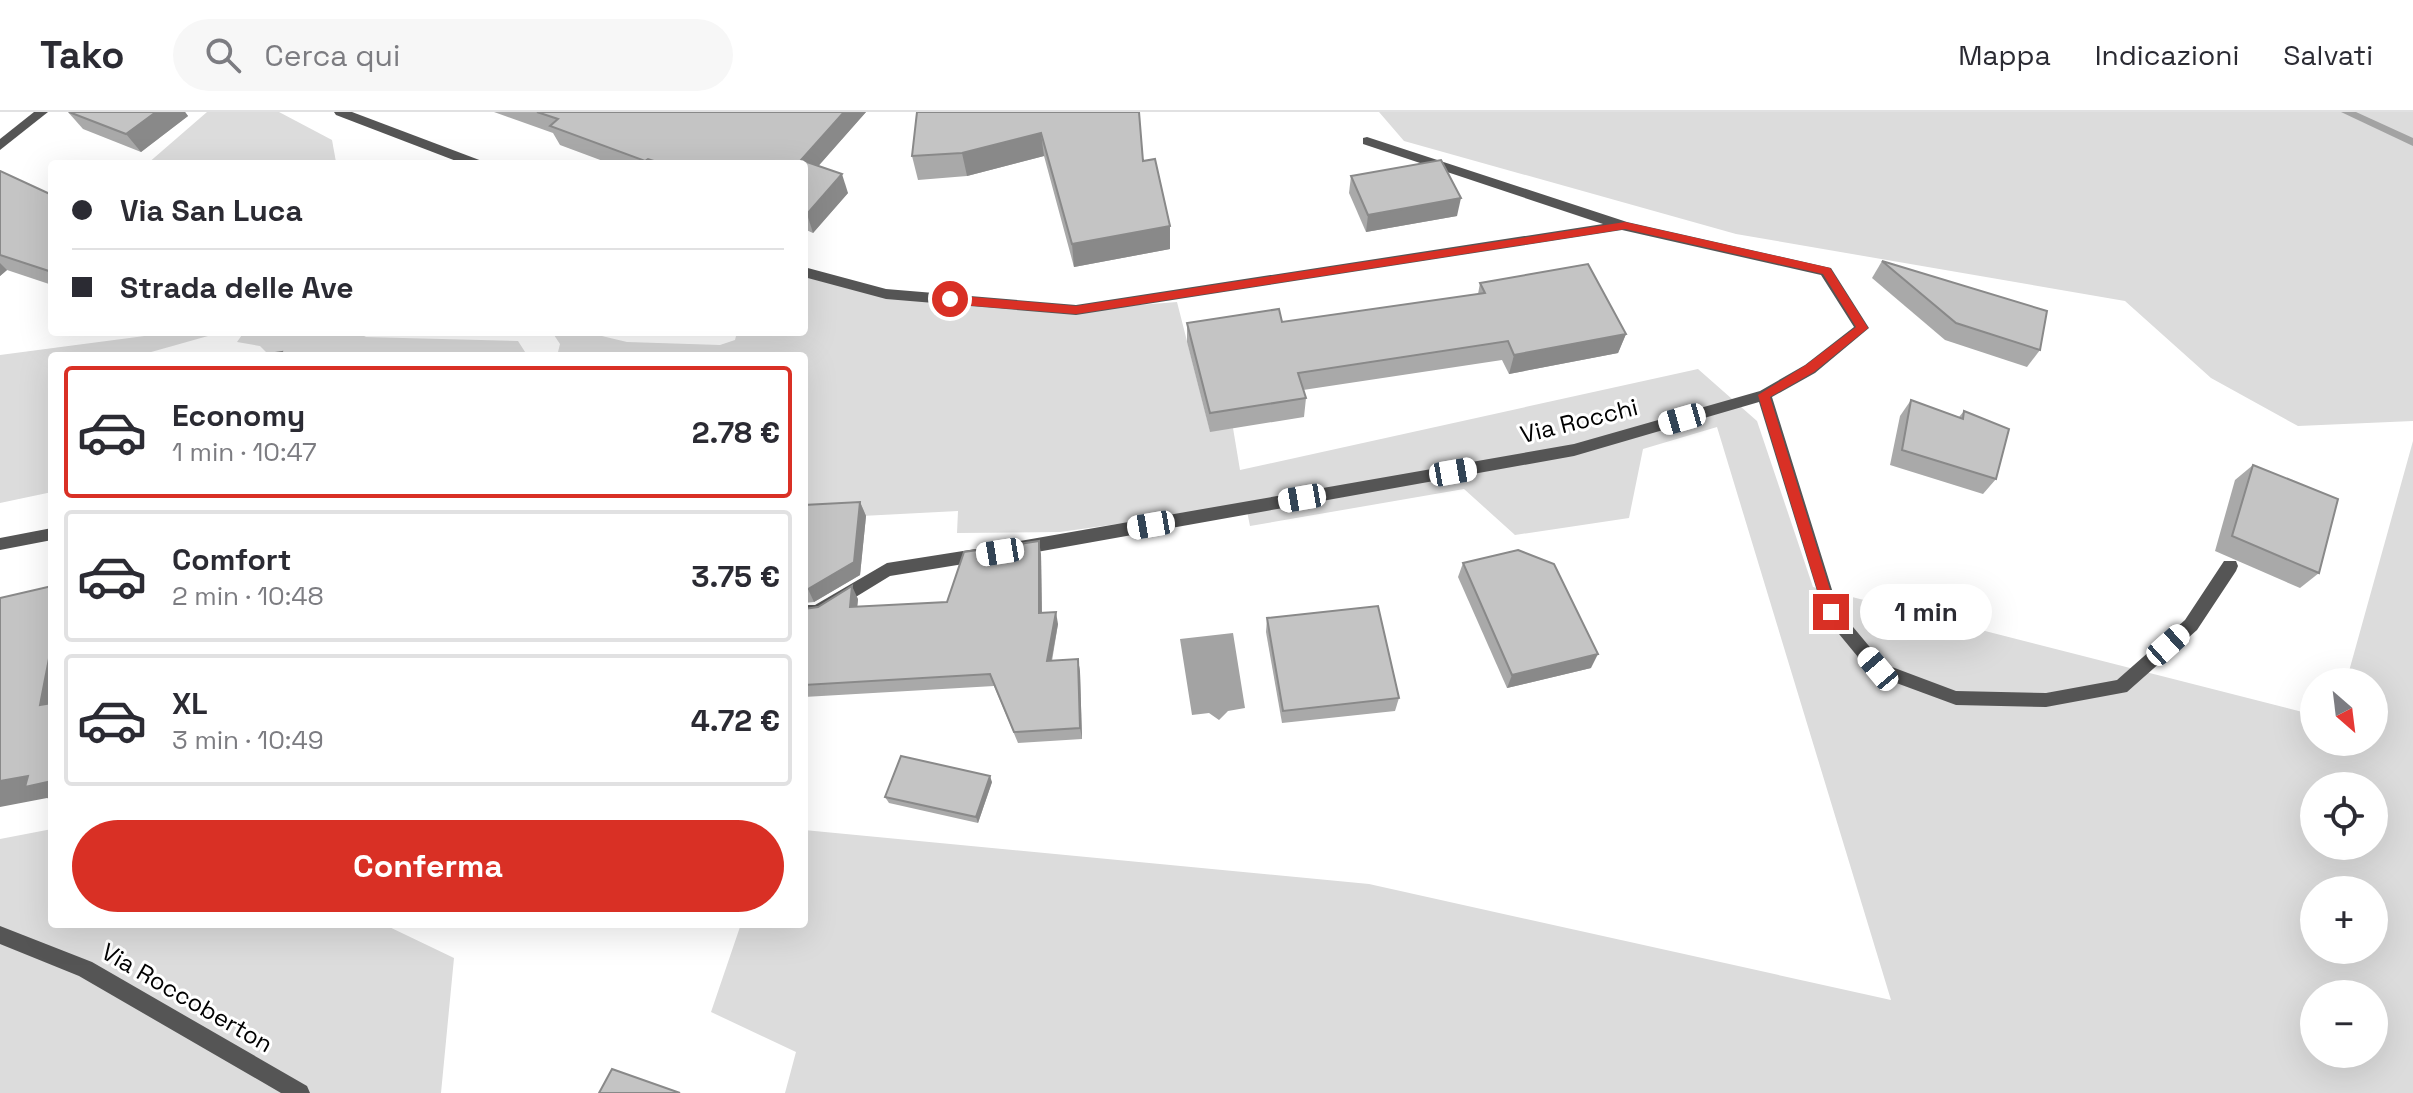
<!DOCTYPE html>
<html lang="it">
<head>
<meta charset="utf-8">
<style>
	:root { --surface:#fff; --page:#f7f7f7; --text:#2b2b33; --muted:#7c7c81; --line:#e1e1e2; --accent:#d93025 }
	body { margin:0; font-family:"Space Grotesk",sans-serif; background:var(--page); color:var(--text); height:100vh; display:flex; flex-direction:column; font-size:30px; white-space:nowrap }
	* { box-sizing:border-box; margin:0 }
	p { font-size:26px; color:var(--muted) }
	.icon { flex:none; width:44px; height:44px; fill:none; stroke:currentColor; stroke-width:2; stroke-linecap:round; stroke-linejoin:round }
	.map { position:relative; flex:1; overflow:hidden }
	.sheet { position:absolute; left:48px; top:240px; width:760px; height:576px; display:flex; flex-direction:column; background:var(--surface); border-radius:8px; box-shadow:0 8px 32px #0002 }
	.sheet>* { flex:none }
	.guide { position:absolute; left:48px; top:48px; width:760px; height:176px; border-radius:8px; box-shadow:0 8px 32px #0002; display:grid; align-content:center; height:176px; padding:0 24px; background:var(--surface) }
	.needle { width:52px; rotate:152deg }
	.tools { position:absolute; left:2300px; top:556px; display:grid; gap:16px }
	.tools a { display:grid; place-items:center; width:88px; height:88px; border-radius:50%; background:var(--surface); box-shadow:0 8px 32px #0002; font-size:40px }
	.end { position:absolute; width:36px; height:36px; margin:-18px; border:10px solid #d93025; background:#fff; box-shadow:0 0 0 4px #fff }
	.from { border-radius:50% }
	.bubble { position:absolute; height:56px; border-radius:28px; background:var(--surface); box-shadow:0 8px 32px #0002; font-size:26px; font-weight:700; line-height:56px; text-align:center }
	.car { position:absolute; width:24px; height:48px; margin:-24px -12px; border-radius:10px; box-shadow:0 0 6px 2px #0007; background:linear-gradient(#fff 24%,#345 0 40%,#fff 0 76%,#345 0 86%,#fff 0) }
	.guide b { display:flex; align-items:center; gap:28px; height:76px; font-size:30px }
	.guide b+b { border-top:2px solid var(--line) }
	.guide i { width:20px; height:20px; background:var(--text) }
	ul { padding:14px 0 0; list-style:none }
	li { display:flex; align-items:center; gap:24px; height:132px; margin:0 16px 12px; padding:0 8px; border:4px solid var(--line); border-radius:8px }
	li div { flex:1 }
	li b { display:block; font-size:30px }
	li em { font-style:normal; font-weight:700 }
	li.selected { border-color:var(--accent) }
	li>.icon { width:72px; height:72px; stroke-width:1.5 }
	.button { display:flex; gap:16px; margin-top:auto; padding:16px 24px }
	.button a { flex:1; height:92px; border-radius:48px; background:var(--accent); color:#fff; font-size:32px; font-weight:700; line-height:92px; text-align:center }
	header { display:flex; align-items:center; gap:48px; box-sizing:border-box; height:112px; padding:0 40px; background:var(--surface); border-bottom:2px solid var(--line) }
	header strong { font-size:38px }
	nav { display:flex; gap:44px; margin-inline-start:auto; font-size:28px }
	.search { width:560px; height:72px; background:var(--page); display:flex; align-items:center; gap:20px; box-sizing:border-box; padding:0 28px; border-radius:44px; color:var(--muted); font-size:30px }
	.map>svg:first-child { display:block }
	.green { fill:#dcdcdc; fill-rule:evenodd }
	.water { fill:#a3a3a3 }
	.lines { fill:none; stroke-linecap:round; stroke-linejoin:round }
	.stream { fill:#a3a3a3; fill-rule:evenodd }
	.street { fill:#555; fill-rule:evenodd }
	.wall { fill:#a9a9a9 }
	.shaded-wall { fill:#898989 }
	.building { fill:#c4c4c4; stroke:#898989; stroke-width:2 }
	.route { fill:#d93025 }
	.labels { text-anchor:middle; stroke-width:6; stroke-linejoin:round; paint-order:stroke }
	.street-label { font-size:24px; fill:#000; stroke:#fff }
</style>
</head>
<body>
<header>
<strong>Tako</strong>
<div class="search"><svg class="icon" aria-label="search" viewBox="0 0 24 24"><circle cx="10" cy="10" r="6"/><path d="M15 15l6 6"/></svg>Cerca qui</div>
<nav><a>Mappa</a><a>Indicazioni</a><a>Salvati</a></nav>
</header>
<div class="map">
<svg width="2413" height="981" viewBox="0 0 2413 981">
	<rect width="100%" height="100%" fill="#fff"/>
	<g class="green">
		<polygon points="207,0 279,0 332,28 336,50 147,52"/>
		<polygon points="1379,0 2413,0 2413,309 2298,314 2211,266 2125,189 1736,122 1404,29"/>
		<path d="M804,162L887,182L1076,198L1177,190L1210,319L1233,316L1240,358L1698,257L1757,309L1813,475L2314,603V630H2374V570H2346L2413,329V981H785L796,940L711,900L741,812H804V718L1369,772L1891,888L1717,315L1643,337L1629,406L1515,423L1464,377L1250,414L1246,394L1060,420L957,421L958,399L804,407V244H557L560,232L552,220H585L627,230L720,233L735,228L737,220H804ZM2314,674H2374V734H2314ZM2314,778H2374V838H2314ZM2314,882H2374V942H2314Z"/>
		<polygon points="175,220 212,220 208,224 137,244 52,244 52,380 0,391 0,243"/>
		<polygon points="244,220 374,220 364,225 518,229 527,243 270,244 260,234 237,230"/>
		<polygon points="52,717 52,812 383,812 454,846 441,981 0,981 0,727"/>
	</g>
	<polygon class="water" points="1233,521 1245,596 1228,599 1219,608 1209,601 1192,603 1180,527"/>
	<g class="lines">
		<polygon class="stream" points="2341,0 2356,0 2413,26 2413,34"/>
		<g class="street">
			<polygon points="34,0 48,0 0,38 0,27"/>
			<polygon points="334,0 352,0 482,49 483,52 464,52 336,3"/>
			<polygon points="1367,25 1627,110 1831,156 1869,216 1815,261 1772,285 1838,497 1884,552 1956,579 2046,581 2117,568 2185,508 2224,449 2236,449 2238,454 2236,459 2197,518 2127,580 2046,595 1956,593 1872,562 1825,505 1759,290 1574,344 1020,443 1014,441 1012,436 1014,431 1020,429 1574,332 1760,279 1805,253 1854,215 1821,163 1622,118 1076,203 886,187 804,165 804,155 886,177 1076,193 1603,112 1363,32 1363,26"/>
			<polygon points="52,416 52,428 0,438 0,426"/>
			<polygon points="982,436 988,438 990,443 988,448 890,464 823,505 804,507 804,493 815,493 887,451"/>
			<polygon points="0,814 92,850 307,974 310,981 281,981 79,864 0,832"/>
		</g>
	</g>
	<g class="wall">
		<polygon points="68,0 185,0 188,4 141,40 83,17"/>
		<polygon points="494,0 866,0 818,54 848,81 813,121 804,117 804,52 611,52 560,33 553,21"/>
		<polygon points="1139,0 1143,49 1170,137 1074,155 1044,44 967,64 918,68 912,44"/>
		<polygon points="0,59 52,83 52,173 7,158 0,164"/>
		<polygon points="1351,64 1457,104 1366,120 1349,81"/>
		<polygon points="1882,149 2040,238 2027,255 1945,228 1872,166"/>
		<polygon points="1480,171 1626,222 1618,241 1509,262 1502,248 1303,278 1306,286 1304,305 1210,320 1187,230 1187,211 1282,210 1478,182"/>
		<polygon points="1911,288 1959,305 1964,299 1996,367 1983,382 1890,353 1900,304"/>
		<polygon points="2253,353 2319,461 2300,476 2215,439 2235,368"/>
		<polygon points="860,390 866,404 860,463 814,490 804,491 804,393"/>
		<polygon points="1041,442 1042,501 1058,512 1052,549 1078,547 1080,560 1082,627 1018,631 994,574 804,585 804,497 858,487 857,495 947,490"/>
		<polygon points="1463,451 1591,556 1507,576 1458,465"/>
		<polygon points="1267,506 1399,586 1395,599 1282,611 1266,520"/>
		<polygon points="992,670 978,711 889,691 885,685"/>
	</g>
	<g class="shaded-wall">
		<polygon points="156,0 185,0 188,4 141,40 126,22"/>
		<polygon points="844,0 866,0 807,67 801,48"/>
		<polygon points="1041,21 1044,44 967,64 962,41"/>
		<polygon points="842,62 848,81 813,121 807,102"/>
		<polygon points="1461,86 1457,104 1366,120 1368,103"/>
		<polygon points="1170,114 1170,137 1074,155 1072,132"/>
		<polygon points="0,151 7,158 0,164"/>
		<polygon points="1626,222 1618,241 1509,262 1514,243"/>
		<polygon points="860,390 866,404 860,463 814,490 808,477"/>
		<polygon points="1039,429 1041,442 1042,514 1039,501"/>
		<polygon points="852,474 858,487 856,508 850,495"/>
		<polygon points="1056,500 1058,512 1049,561 1047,549"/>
		<polygon points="52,531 52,600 40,593"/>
		<polygon points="1598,542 1591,556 1507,576 1512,563"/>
		<polygon points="1078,547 1080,560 1082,627 1080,616"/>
		<polygon points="28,664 52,669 52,688 47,686 0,695 0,669"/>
		<polygon points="990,664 992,670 978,711 976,705"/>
	</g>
	<g class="building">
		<polygon points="69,0 156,0 126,22"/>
		<polygon points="537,0 844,0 801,48 842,62 807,102 804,101 804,52 663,52 648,47 645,49 550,14 558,7"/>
		<polygon points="917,0 1139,0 1143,49 1155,47 1170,114 1072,132 1041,21 962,41 912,44"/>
		<polygon points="1441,48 1461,86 1368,103 1351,64"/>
		<polygon points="427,49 448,52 425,52"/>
		<polygon points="0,59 52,83 52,160 0,143"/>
		<polygon points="1882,149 2047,199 2040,238 1956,211"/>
		<polygon points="1588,152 1626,222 1514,243 1508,229 1298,261 1306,286 1210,301 1187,211 1279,197 1282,210 1485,181 1480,171"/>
		<polygon points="282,240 281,244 255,244"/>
		<polygon points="1911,288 1963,307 1964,299 2009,317 1996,367 1902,338"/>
		<polygon points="2253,353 2338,387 2319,461 2232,424"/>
		<polygon points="860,390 854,450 808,477 804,477 804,393"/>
		<polygon points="1039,429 1039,501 1056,500 1047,549 1078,547 1080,616 1014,620 990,562 804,573 804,497 818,495 852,474 850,495 947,490 964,440"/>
		<polygon points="1518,438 1554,452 1598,542 1512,563 1463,451"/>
		<polygon points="52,474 52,531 40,593 52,591 52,669 25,675 28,664 0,669 0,486"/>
		<polygon points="1378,494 1399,586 1283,599 1267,506"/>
		<polygon points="901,644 990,664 976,705 885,685"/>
		<polygon points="612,957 680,981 599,981"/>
	</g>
	<polygon class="route" points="1625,110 1830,156 1868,216 1814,260 1770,285 1837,500 1835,504 1831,506 1824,500 1758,283 1806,253 1856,215 1823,162 1625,117 1076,202 950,192 944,187 950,183 1076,194"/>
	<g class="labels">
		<g class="street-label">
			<text transform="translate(1579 309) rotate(-14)" y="8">Via Rocchi</text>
			<text transform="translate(187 886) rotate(30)" y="8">Via Roccoberton</text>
		</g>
	</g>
</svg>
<div class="tools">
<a><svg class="needle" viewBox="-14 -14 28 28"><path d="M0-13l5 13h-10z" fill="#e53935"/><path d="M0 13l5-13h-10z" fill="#7c7c81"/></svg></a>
<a><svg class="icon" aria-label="locate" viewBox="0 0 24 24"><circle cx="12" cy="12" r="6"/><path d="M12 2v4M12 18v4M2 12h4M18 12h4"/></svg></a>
<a>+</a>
<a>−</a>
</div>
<i class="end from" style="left:950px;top:187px"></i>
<i class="end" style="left:1831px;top:500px"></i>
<div class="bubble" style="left:1860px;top:472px;width:132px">1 min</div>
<i class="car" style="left:1682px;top:307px;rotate:254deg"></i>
<i class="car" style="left:1453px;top:360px;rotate:80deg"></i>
<i class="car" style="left:1302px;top:386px;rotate:260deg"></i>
<i class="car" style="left:1151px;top:413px;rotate:260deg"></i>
<i class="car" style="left:1000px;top:440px;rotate:261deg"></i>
<i class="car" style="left:2168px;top:533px;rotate:48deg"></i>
<i class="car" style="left:1878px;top:557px;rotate:320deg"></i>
<div class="guide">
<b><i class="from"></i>Via San Luca</b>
<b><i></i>Strada delle Ave</b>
</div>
<section class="sheet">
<ul>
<li class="selected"><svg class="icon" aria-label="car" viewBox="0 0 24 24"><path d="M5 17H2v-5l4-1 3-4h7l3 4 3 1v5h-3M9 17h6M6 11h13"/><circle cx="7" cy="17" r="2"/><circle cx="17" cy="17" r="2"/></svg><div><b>Economy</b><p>1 min · 10:47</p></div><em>2.78 €</em></li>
<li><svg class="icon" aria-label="car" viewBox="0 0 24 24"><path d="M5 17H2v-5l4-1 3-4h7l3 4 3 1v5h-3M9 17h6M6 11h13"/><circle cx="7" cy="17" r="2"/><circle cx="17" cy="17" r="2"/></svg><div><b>Comfort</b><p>2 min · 10:48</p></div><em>3.75 €</em></li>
<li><svg class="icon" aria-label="car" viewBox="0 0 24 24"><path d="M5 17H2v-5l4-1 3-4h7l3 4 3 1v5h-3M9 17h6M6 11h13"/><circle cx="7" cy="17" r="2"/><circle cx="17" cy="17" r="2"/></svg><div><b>XL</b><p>3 min · 10:49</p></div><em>4.72 €</em></li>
</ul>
<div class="button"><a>Conferma</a></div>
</section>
</div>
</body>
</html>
